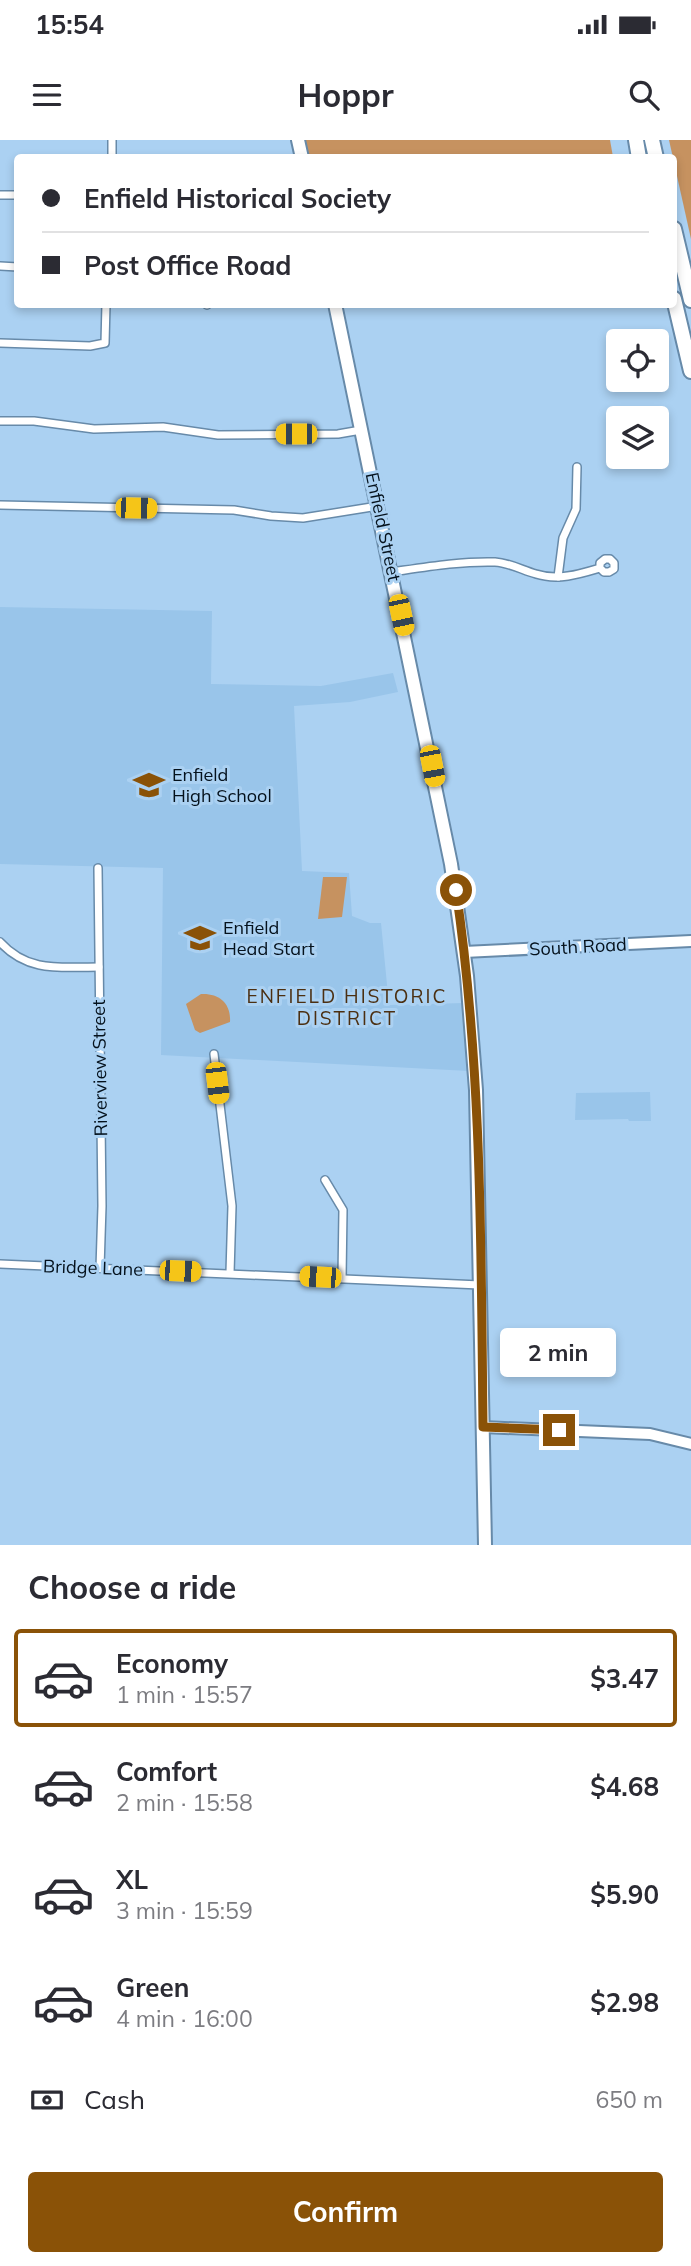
<!DOCTYPE html>
<html lang="en">
<head>
<meta charset="utf-8">
<style>
	:root { --surface:#fff; --page:#f7f7f7; --text:#2b2b33; --muted:#7c7c81; --line:#e1e1e2; --accent:#8a5207 }
	body { margin:0; font-family:Mulish,sans-serif; background:var(--page); color:var(--text); height:100vh; display:flex; flex-direction:column; font-size:26px; white-space:nowrap }
	* { box-sizing:border-box; margin:0 }
	p { font-size:23px; color:var(--muted) }
	.icon { flex:none; width:38px; height:38px; fill:none; stroke:currentColor; stroke-width:2; stroke-linecap:round; stroke-linejoin:round }
	.map { position:relative; height:1405px; overflow:hidden }
	.sheet { display:flex; flex-direction:column; background:var(--surface); flex:1 }
	.sheet>* { flex:none }
	.guide { position:absolute; left:14px; top:14px; width:663px; height:154px; border-radius:7px; box-shadow:0 4px 10px #0003; display:grid; align-content:center; height:154px; padding:0 28px; background:var(--surface) }
	.tools { position:absolute; left:606px; top:189px; display:grid; gap:14px }
	.tools a { display:grid; place-items:center; width:63px; height:63px; border-radius:7px; background:var(--surface); box-shadow:0 4px 10px #0003; font-size:35px }
	.end { position:absolute; width:32px; height:32px; margin:-16px; border:9px solid #8a5207; background:#fff; box-shadow:0 0 0 4px #fff }
	.from { border-radius:50% }
	.bubble { position:absolute; height:49px; border-radius:7px; background:var(--surface); box-shadow:0 4px 10px #0003; font-size:23px; font-weight:700; line-height:49px; text-align:center }
	.car { position:absolute; width:21px; height:42px; margin:-21px -10px; border-radius:9px; box-shadow:0 0 5px 2px #0007; background:linear-gradient(#f5c518 24%,#345 0 40%,#f5c518 0 76%,#345 0 86%,#f5c518 0) }
	.guide b { display:flex; align-items:center; gap:24px; height:66px; font-size:26px }
	.guide b+b { border-top:2px solid var(--line) }
	.guide i { width:18px; height:18px; background:var(--text) }
	ul { padding:0; list-style:none }
	li { display:flex; align-items:center; gap:21px; height:98px; margin:0 14px 10px; padding:0 14px; border:4px solid transparent; border-radius:7px }
	li div { flex:1 }
	li b { display:block; font-size:26px }
	li em { font-style:normal; font-weight:700 }
	li.selected { border-color:var(--accent) }
	li>.icon { width:63px; height:63px; stroke-width:1.5 }
	h2 { padding:0 28px; font-size:32px; line-height:84px }
	.pay { display:flex; align-items:center; gap:18px; height:77px; padding:0 28px; font-size:26px }
	.pay p { margin-inline-start:auto }
	.primary-button { display:flex; gap:14px; margin-top:auto; padding:14px 28px }
	.primary-button a { flex:1; height:80px; border-radius:7px; background:var(--accent); color:#fff; font-size:28px; font-weight:700; line-height:80px; text-align:center }
	.status { display:flex; justify-content:space-between; align-items:center; height:49px; padding:0 35px; background:var(--surface); direction:ltr }
	.status svg { height:19px; fill:currentColor }
	header { display:flex; justify-content:space-between; align-items:center; height:91px; padding:0 28px; background:var(--surface); font-size:32px; font-weight:700 }
	.map>svg:first-child { display:block }
	.built { fill:#99c5ea }
	.green { fill:#c69260 }
	.lines { fill:none; stroke-linecap:round; stroke-linejoin:round }
	.street-casing { stroke:#678aa9; stroke-width:10 }
	.secondary-casing { stroke:#678aa9; stroke-width:14 }
	.primary-casing { stroke:#678aa9; stroke-width:16 }
	.highway-casing { stroke:#678aa9; stroke-width:18 }
	.street { stroke:#fff; stroke-width:7 }
	.secondary { stroke:#fff; stroke-width:10 }
	.primary { stroke:#fff; stroke-width:12 }
	.highway { stroke:#fff; stroke-width:14 }
	.route { stroke:#8a5207; stroke-width:9 }
	.labels { text-anchor:middle; stroke-width:6; stroke-linejoin:round; paint-order:stroke }
	.street-label { font-size:18px; fill:#04111c; stroke:#abd1f2 }
	.poi-label { font-size:18px; fill:#04111c; stroke:#abd1f2; text-anchor:start }
	.neighbourhood-label { font-size:19px; letter-spacing:2px; fill:#4b2f11; stroke:#abd1f2 }
</style>
</head>
<body>
<div class="status"><b>15:54</b><svg viewBox="0 0 49 12"><path d="M0 12V9h3v3zM5 12V6h3v6zM10 12V3h3v9zM15 12V0h3v12zM26 1h20v11H26zM47 4h2v5h-2z"/></svg></div>
<header><svg class="icon" aria-label="menu" viewBox="0 0 24 24"><path d="M4 6h16M4 12h16M4 18h16"/></svg>Hoppr<svg class="icon" aria-label="search" viewBox="0 0 24 24"><circle cx="10" cy="10" r="6"/><path d="M15 15l6 6"/></svg></header>
<div class="map">
<svg width="691" height="1405" viewBox="0 0 691 1405">
	<rect width="100%" height="100%" fill="#abd1f2"/>
	<g class="built">
		<polygon points="0,467 212,471 211,544 321,546 393,533 398,552 350,562 294,566 302,731 349,733 352,776 370,783 381,783 389,865 464,863 469,931 161,915 163,728 0,724"/>
		<polygon points="650,952 651,981 629,981 628,979 575,980 576,953"/>
	</g>
	<g class="green">
		<polygon points="304,0 610,0 613,17 308,17"/>
		<polygon points="669,0 691,0 691,99"/>
		<polygon points="323,737 347,737 342,777 318,779"/>
		<path d="M201,854C219,853 231,863 230,882L200,893L195,890L186,864Z"/>
	</g>
	<g class="lines">
		<defs>
			<g id="street">
				<polyline points="112,18 112,0"/>
				<polyline points="0,55 18,55"/>
				<polyline points="0,126 18,127"/>
				<polyline points="207,164 207,165"/>
				<polyline points="0,203 90,206 105,203 106,164"/>
				<polyline points="0,281 34,281 94,289 163,287 218,295 338,294 361,290"/>
				<polyline points="0,365 234,370 271,376 303,378 378,366"/>
				<path d="M392,432C426,427 461,421 495,422C510,423 522,430 536,434C558,441 580,434 600,428L604,432H609L614,429V423L610,419H605L600,423V428"/>
				<polyline points="558,437 563,398 576,369 577,327"/>
				<polyline points="98,728 102,1066 100,1128"/>
				<path d="M0,802C28,833 61,827 99,827"/>
				<polyline points="214,914 232,1066 230,1133"/>
				<polyline points="325,1040 343,1070 342,1138"/>
				<polyline points="0,1124 480,1145"/>
			</g>
			<g id="secondary">
				<polyline points="464,812 691,801"/>
				<polyline points="483,1287 650,1294 691,1304"/>
			</g>
			<g id="primary">
				<polyline points="298,0 302,18"/>
				<polyline points="335,164 451,724 467,836 476,950 485,1405"/>
			</g>
			<g id="highway">
				<polyline points="636,0 639,18"/>
				<polyline points="652,0 656,18"/>
				<polyline points="674,89 691,160"/>
				<polyline points="674,159 691,231"/>
			</g>
		</defs>
		<use href="#street" class="street-casing"/>
		<use href="#secondary" class="secondary-casing"/>
		<use href="#primary" class="primary-casing"/>
		<use href="#highway" class="highway-casing"/>
		<use href="#street" class="street"/>
		<use href="#secondary" class="secondary"/>
		<use href="#primary" class="primary"/>
		<use href="#highway" class="highway"/>
	</g>
	<g class="lines">
		<path class="route" d="M456,750C482,927 481,1108 483,1287L559,1290"/>
	</g>
	<defs>
		<symbol id="school-bare" viewBox="-9 -9 18 18"><path d="M0-5L7-2L0 1L-7-2ZM-4 1L0 2.5L4 1V4Q0 6-4 4Z" fill="#8a5207" stroke="#abd1f2" stroke-width="2.5" paint-order="stroke"/></symbol>
	</defs>
	<g fill-rule="evenodd">
		<use href="#school-bare" x="127" y="623" width="44" height="44"/>
		<use href="#school-bare" x="178" y="776" width="44" height="44"/>
	</g>
	<g class="labels">
		<g class="street-label">
			<text transform="translate(383 387) rotate(78)" y="6">Enfield Street</text>
			<text transform="translate(578 807) rotate(-3)" y="6">South Road</text>
			<text transform="translate(100 928) rotate(-91)" y="6">Riverview Street</text>
			<text transform="translate(93 1128) rotate(2)" y="6">Bridge Lane</text>
		</g>
		<g class="poi-label">
			<text x="172" y="641">Enfield<tspan x="172" dy="21">High School</tspan></text>
			<text x="223" y="794">Enfield<tspan x="223" dy="21">Head Start</tspan></text>
		</g>
		<g class="neighbourhood-label">
			<text x="347" y="863">ENFIELD HISTORIC<tspan x="347" dy="22">DISTRICT</tspan></text>
		</g>
	</g>
</svg>
<div class="tools">
<a><svg class="icon" aria-label="locate" viewBox="0 0 24 24"><circle cx="12" cy="12" r="6"/><path d="M12 2v4M12 18v4M2 12h4M18 12h4"/></svg></a>
<a><svg class="icon" aria-label="layers" viewBox="0 0 24 24"><path d="M12 4l9 5-9 5-9-5zM3 14l9 5 9-5"/></svg></a>
</div>
<i class="end from" style="left:456px;top:750px"></i>
<i class="end" style="left:559px;top:1290px"></i>
<div class="bubble" style="left:500px;top:1188px;width:116px">2 min</div>
<i class="car" style="left:296px;top:294px;rotate:270deg"></i>
<i class="car" style="left:136px;top:368px;rotate:91deg"></i>
<i class="car" style="left:401px;top:475px;rotate:168deg"></i>
<i class="car" style="left:432px;top:626px;rotate:169deg"></i>
<i class="car" style="left:217px;top:943px;rotate:173deg"></i>
<i class="car" style="left:180px;top:1131px;rotate:92deg"></i>
<i class="car" style="left:320px;top:1137px;rotate:273deg"></i>
<div class="guide">
<b><i class="from"></i>Enfield Historical Society</b>
<b><i></i>Post Office Road</b>
</div>
</div>
<section class="sheet">
<h2>Choose a ride</h2>
<ul>
<li class="selected"><svg class="icon" aria-label="car" viewBox="0 0 24 24"><path d="M5 17H2v-5l4-1 3-4h7l3 4 3 1v5h-3M9 17h6M6 11h13"/><circle cx="7" cy="17" r="2"/><circle cx="17" cy="17" r="2"/></svg><div><b>Economy</b><p>1 min · 15:57</p></div><em>$3.47</em></li>
<li><svg class="icon" aria-label="car" viewBox="0 0 24 24"><path d="M5 17H2v-5l4-1 3-4h7l3 4 3 1v5h-3M9 17h6M6 11h13"/><circle cx="7" cy="17" r="2"/><circle cx="17" cy="17" r="2"/></svg><div><b>Comfort</b><p>2 min · 15:58</p></div><em>$4.68</em></li>
<li><svg class="icon" aria-label="car" viewBox="0 0 24 24"><path d="M5 17H2v-5l4-1 3-4h7l3 4 3 1v5h-3M9 17h6M6 11h13"/><circle cx="7" cy="17" r="2"/><circle cx="17" cy="17" r="2"/></svg><div><b>XL</b><p>3 min · 15:59</p></div><em>$5.90</em></li>
<li><svg class="icon" aria-label="car" viewBox="0 0 24 24"><path d="M5 17H2v-5l4-1 3-4h7l3 4 3 1v5h-3M9 17h6M6 11h13"/><circle cx="7" cy="17" r="2"/><circle cx="17" cy="17" r="2"/></svg><div><b>Green</b><p>4 min · 16:00</p></div><em>$2.98</em></li>
</ul>
<div class="pay"><svg class="icon" aria-label="cash" viewBox="0 0 24 24"><path d="M3 7h18v10H3z"/><circle cx="12" cy="12" r="2"/></svg>Cash<p>650 m</p></div>
<div class="primary-button"><a>Confirm</a></div>
</section>
</body>
</html>
